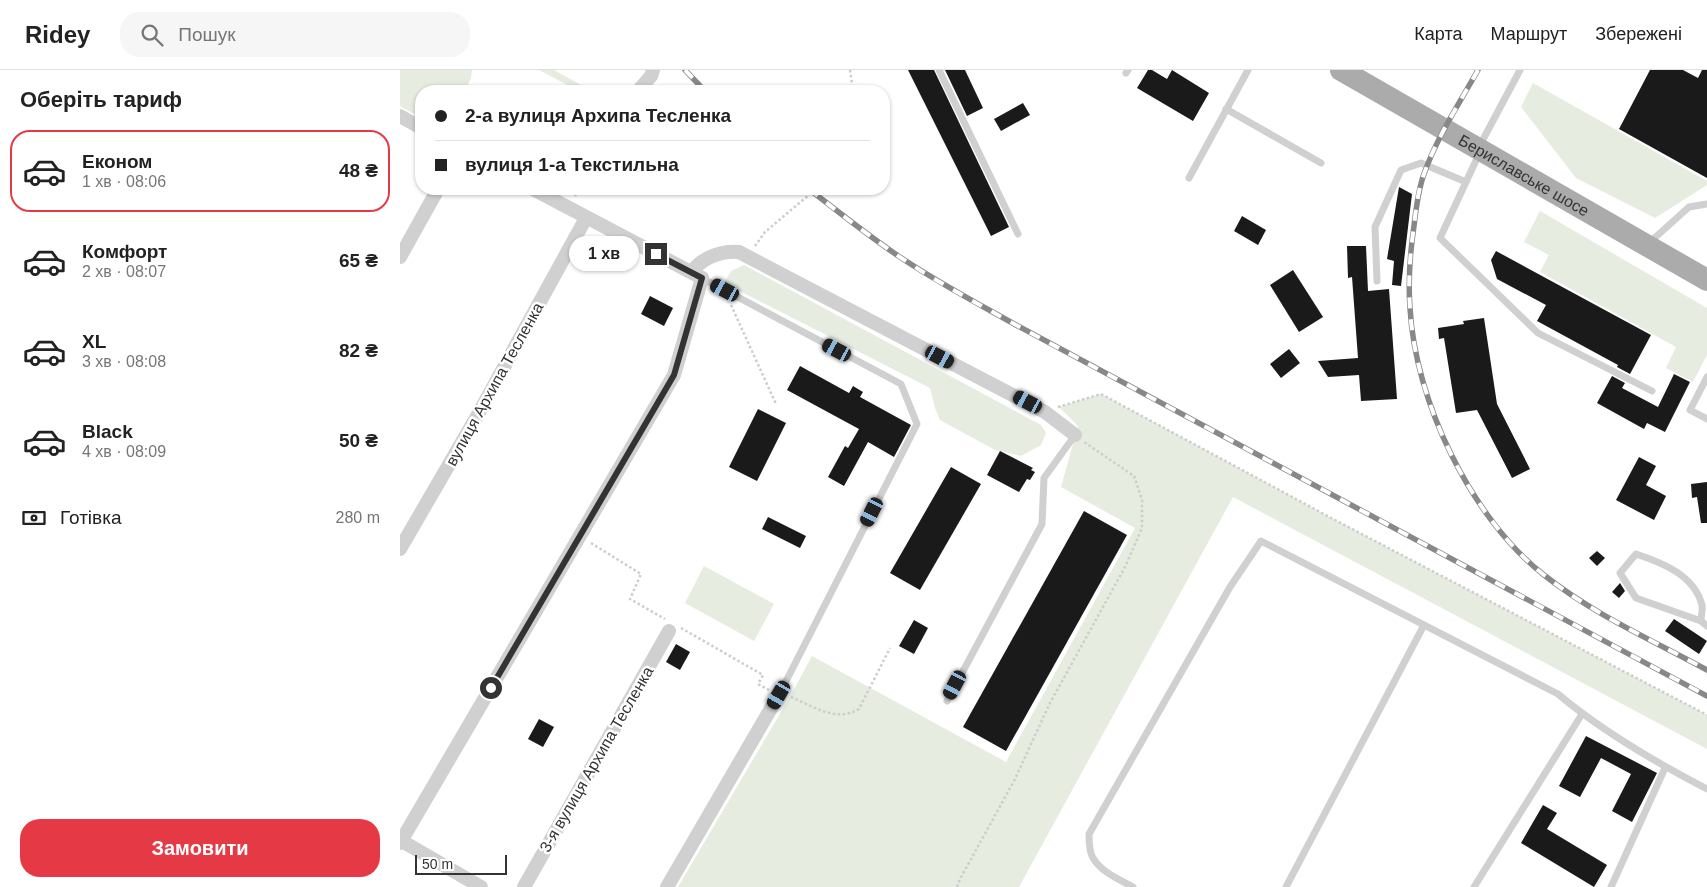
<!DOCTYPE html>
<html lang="uk">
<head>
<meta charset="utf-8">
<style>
	:root { --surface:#fff; --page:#f6f6f6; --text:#222; --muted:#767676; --line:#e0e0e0; --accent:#e63946 }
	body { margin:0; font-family:Arial,sans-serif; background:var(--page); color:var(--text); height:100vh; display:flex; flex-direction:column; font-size:19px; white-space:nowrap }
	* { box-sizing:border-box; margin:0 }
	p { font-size:16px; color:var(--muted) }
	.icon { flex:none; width:28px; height:28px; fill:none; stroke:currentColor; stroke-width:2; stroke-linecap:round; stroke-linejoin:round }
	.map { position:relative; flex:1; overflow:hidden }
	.details { display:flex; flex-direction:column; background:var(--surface); width:400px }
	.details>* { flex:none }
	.top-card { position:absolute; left:15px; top:15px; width:475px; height:110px; border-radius:20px; box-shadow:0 1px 4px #0004; display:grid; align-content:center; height:110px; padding:0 20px; background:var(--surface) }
	.scale { position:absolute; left:15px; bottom:12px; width:92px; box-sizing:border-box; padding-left:5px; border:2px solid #333; border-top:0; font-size:14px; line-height:18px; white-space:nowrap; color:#333; -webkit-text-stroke:4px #fff; paint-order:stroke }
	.end { position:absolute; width:22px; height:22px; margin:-11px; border:6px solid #333; background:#fff; box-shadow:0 0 0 2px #fff }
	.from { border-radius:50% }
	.bubble { position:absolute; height:35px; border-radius:18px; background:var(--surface); box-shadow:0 1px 4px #0004; font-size:16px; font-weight:700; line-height:35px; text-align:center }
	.car { position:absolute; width:15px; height:30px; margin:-15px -8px; border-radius:6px; box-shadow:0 0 4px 1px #0007; background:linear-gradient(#222 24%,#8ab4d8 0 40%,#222 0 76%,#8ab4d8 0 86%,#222 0) }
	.top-card b { display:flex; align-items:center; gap:18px; height:48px; font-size:19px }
	.top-card b+b { border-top:1px solid var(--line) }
	.top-card i { width:12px; height:12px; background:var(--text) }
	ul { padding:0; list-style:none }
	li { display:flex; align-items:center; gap:15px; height:82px; margin:0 10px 8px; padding:0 10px; border:2px solid transparent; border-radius:20px }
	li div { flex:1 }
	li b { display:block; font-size:19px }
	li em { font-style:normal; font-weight:700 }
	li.active { border-color:var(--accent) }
	li>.icon { width:45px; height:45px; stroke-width:1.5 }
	h2 { padding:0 20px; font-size:22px; line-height:60px }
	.pay { display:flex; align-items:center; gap:12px; height:55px; padding:0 20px; font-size:19px }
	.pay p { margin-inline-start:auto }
	.primary-button { display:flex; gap:10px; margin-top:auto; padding:10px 20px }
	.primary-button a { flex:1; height:58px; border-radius:20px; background:var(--accent); color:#fff; font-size:20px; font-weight:700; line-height:58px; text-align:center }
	header { display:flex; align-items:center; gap:30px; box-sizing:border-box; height:70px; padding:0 25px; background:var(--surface); border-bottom:1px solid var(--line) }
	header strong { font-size:24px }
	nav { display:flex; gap:28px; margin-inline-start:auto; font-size:18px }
	.search { width:350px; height:45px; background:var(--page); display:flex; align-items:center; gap:12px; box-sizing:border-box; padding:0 18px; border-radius:20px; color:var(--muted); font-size:19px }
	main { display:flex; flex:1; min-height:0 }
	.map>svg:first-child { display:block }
	.green { fill:#e6ecdf }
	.building { fill:#1a1a1a }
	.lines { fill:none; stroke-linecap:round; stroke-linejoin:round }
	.path { stroke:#cdcdcd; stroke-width:2.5; stroke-dasharray:2.5 2.5; stroke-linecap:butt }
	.service { stroke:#d0d0d0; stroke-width:7 }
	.minor { stroke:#d0d0d0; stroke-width:14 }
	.primary { stroke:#ababab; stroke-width:22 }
	.rail-casing { stroke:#888; stroke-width:5.5 }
	.rail { stroke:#fff; stroke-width:4; stroke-dasharray:11; stroke-linecap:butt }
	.route { stroke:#333; stroke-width:6 }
	.labels { text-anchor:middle; stroke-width:5; stroke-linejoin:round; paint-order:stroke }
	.street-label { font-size:16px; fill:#333; stroke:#fff }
</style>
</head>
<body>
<header>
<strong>Ridey</strong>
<div class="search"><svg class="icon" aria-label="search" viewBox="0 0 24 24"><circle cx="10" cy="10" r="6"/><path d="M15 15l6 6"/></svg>Пошук</div>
<nav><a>Карта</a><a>Маршрут</a><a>Збережені</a></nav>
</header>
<main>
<section class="details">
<h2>Оберіть тариф</h2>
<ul>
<li class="active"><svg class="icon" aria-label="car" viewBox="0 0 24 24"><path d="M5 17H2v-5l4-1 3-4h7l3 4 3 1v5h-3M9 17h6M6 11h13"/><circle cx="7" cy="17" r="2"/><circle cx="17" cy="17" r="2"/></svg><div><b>Економ</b><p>1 хв · 08:06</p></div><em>48 ₴</em></li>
<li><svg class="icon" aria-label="car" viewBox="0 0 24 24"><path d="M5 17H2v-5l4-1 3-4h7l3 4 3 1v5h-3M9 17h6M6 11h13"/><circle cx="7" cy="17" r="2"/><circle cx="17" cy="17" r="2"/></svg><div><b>Комфорт</b><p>2 хв · 08:07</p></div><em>65 ₴</em></li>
<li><svg class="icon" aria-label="car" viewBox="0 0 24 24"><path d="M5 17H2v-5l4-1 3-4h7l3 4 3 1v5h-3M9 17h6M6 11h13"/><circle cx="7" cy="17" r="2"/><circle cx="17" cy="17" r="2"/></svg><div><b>XL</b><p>3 хв · 08:08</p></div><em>82 ₴</em></li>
<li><svg class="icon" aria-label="car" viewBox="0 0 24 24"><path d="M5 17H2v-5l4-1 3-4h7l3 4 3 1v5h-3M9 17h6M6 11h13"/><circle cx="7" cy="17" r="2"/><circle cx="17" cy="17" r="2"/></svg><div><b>Black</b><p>4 хв · 08:09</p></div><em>50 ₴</em></li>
</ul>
<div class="pay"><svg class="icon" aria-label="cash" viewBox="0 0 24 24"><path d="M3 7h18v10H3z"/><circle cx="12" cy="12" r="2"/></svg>Готівка<p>280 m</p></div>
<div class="primary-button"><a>Замовити</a></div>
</section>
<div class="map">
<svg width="1307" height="817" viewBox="0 0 1307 817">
	<rect width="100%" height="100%" fill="#fff"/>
	<g class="green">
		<polygon points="0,0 72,0 71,8 65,21 21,21 21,48 0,36"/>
		<polygon points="139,0 154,0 192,21 179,21"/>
		<polygon points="1133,13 1307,111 1307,115 1255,148 1176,108 1121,37"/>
		<polygon points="1140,141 1307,238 1307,285 1293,312 1266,298 1276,277 1140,202 1149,185 1124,172"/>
		<polygon points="344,195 641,355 646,363 641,375 621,386 595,380 540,350 535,338 530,318 324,213 331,201"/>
		<polygon points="701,324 935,450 1307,645 1307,679 833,427 619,817 278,817 391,625 412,586 606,692 735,458 661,417 678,356 659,337"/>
		<polygon points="304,496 374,534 354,571 285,533"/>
	</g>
	<g class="building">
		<polygon points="508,0 534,0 609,157 591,166"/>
		<polygon points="545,0 565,0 583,38 567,46"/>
		<polygon points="748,0 752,0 767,9 772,0 809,23 793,51 737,18"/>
		<polygon points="1250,0 1283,0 1298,8 1302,0 1307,0 1307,108 1219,59"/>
		<polygon points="623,33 630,45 601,61 594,49"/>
		<polygon points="999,117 1012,124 1001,216 992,215 994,191 987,189"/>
		<polygon points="842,146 866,160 858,175 834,161"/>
		<polygon points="947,176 966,176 968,221 989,219 997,329 961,331 959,305 928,307 918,291 958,288 952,207 948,208"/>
		<polygon points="1096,181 1251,265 1230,304 1217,297 1218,295 1137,251 1146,235 1097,209 1091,190"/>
		<polygon points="893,200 923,247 899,262 870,215"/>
		<polygon points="250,226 273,238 264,256 241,244"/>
		<polygon points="1084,248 1097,334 1130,399 1112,408 1077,340 1056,343 1044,268 1039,269 1038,258 1064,254 1063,251"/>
		<polygon points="889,279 900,293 881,308 870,294"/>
		<polygon points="400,296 449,323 453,316 463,322 460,327 511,355 494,387 468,372 444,416 428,407 445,376 448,378 459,359 387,320"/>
		<polygon points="1274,304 1290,312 1265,362 1247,353 1244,359 1197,333 1212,306 1225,313 1222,318 1258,337"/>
		<polygon points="358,339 386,353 357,411 329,397"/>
		<polygon points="600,381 633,398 631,400 635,402 630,410 627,409 619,422 587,405"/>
		<polygon points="1239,387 1256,396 1246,415 1266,426 1254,450 1216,430"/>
		<polygon points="551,397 581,414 520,520 490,503"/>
		<polygon points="1307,412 1307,453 1301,453 1297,427 1292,428 1291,414"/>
		<polygon points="684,441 727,465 606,681 563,657"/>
		<polygon points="368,447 406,466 400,478 362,459"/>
		<polygon points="1197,481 1205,488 1197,496 1189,488"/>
		<polygon points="1220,513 1225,521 1219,528 1212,522"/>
		<polygon points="1274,549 1307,571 1299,584 1265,561"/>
		<polygon points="514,550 528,558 514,584 499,576"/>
		<polygon points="276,574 290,582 280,600 266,592"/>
		<polygon points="139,649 154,657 143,677 128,669"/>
		<polygon points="1186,666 1257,703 1232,752 1212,741 1231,704 1201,688 1180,727 1159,716"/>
		<polygon points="1143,735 1157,743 1147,759 1207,795 1194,817 1121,773"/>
	</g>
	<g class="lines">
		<g class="path">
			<polyline points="450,0 453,21"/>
			<polyline points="175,126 178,119"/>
			<polyline points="355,176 365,162 416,119"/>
			<polyline points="331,235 376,334"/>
			<polyline points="658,337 701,324 935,450 1307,645"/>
			<polyline points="191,473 241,504 230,529 265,549"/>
			<polyline points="281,558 363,605 358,614 369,620"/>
			<path d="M391,627C413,636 436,653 459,639L490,578"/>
			<polyline points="557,817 560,809 614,711 650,633 725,497 742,458 742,430 734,406 684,372"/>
		</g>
		<g class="service">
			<polyline points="539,0 618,164"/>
			<polyline points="726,3 728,0"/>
			<polyline points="826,39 921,93"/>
			<polyline points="1079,77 1120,0"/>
			<polyline points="1079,84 1040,168 1138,263 1252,321"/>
			<polyline points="789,108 848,0"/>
			<polyline points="1249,173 1289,137 1307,134"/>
			<polyline points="302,208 501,314 517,354 380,623"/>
			<polyline points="977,211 975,157 1001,100 1021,93 1066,112"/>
			<polyline points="1307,307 1290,340 1307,349"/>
			<path d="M1301,551C1301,546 1303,540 1302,535C1294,505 1263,493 1236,484L1220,503L1236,528L1301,551L1307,556"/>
			<polyline points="547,631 642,454 644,408 675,365"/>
			<path d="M733,817C720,810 701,802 693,788C689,782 689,772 689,764L830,517L861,471L1158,624C1203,662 1255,692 1307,719"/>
			<polyline points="886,817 1024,555"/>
			<polyline points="1074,817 1182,644"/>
			<polyline points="1211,817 1265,698"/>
		</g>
		<g class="minor">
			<polyline points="238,21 251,6 253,0"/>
			<polyline points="0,46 21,58"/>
			<polyline points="0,187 38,119"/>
			<path d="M292,202C301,188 322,180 339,182L645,342L675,365"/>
			<polyline points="0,479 76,348 186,148"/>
			<polyline points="0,770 81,817"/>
			<polyline points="0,773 274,305 302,208 133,119"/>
			<polyline points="124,817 269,561"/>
			<polyline points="267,817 380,623"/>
		</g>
		<path class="primary" id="s1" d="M941,0L1307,210"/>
		<defs>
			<g id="rail">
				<polyline points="285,0 305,21"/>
				<path d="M1078,0C1059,34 1037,67 1024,104C1018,120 1016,139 1014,156C1010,183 1008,211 1010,238C1015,331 1071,448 1144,505C1193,544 1252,570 1307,600"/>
				<path d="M409,119C437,141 465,163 494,183C533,210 575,232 616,255L1307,626"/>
			</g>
		</defs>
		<use href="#rail" class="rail-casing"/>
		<use href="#rail" class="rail"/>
	</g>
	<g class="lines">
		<polyline class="route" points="91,618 274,305 302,208 256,184"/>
	</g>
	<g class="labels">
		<g class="street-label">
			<text dy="6" stroke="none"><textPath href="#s1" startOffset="211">Бериславське шосе</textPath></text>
			<text transform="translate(94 314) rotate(-61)" y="6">вулиця Архипа Тесленка</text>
			<text transform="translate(196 689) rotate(-60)" y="6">3-я вулиця Архипа Тесленка</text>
		</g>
	</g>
</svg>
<div class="scale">50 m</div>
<i class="end from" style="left:91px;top:618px"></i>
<i class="end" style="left:256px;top:184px"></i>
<div class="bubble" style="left:169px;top:166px;width:70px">1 хв</div>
<i class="car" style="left:325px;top:220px;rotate:298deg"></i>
<i class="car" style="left:437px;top:280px;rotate:298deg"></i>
<i class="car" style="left:540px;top:287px;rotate:118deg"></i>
<i class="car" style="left:628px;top:332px;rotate:298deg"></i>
<i class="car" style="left:472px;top:442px;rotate:207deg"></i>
<i class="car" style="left:555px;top:615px;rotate:208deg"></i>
<i class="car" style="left:379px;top:625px;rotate:210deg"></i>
<div class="top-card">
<b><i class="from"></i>2-а вулиця Архипа Тесленка</b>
<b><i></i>вулиця 1-а Текстильна</b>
</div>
</div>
</main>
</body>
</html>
